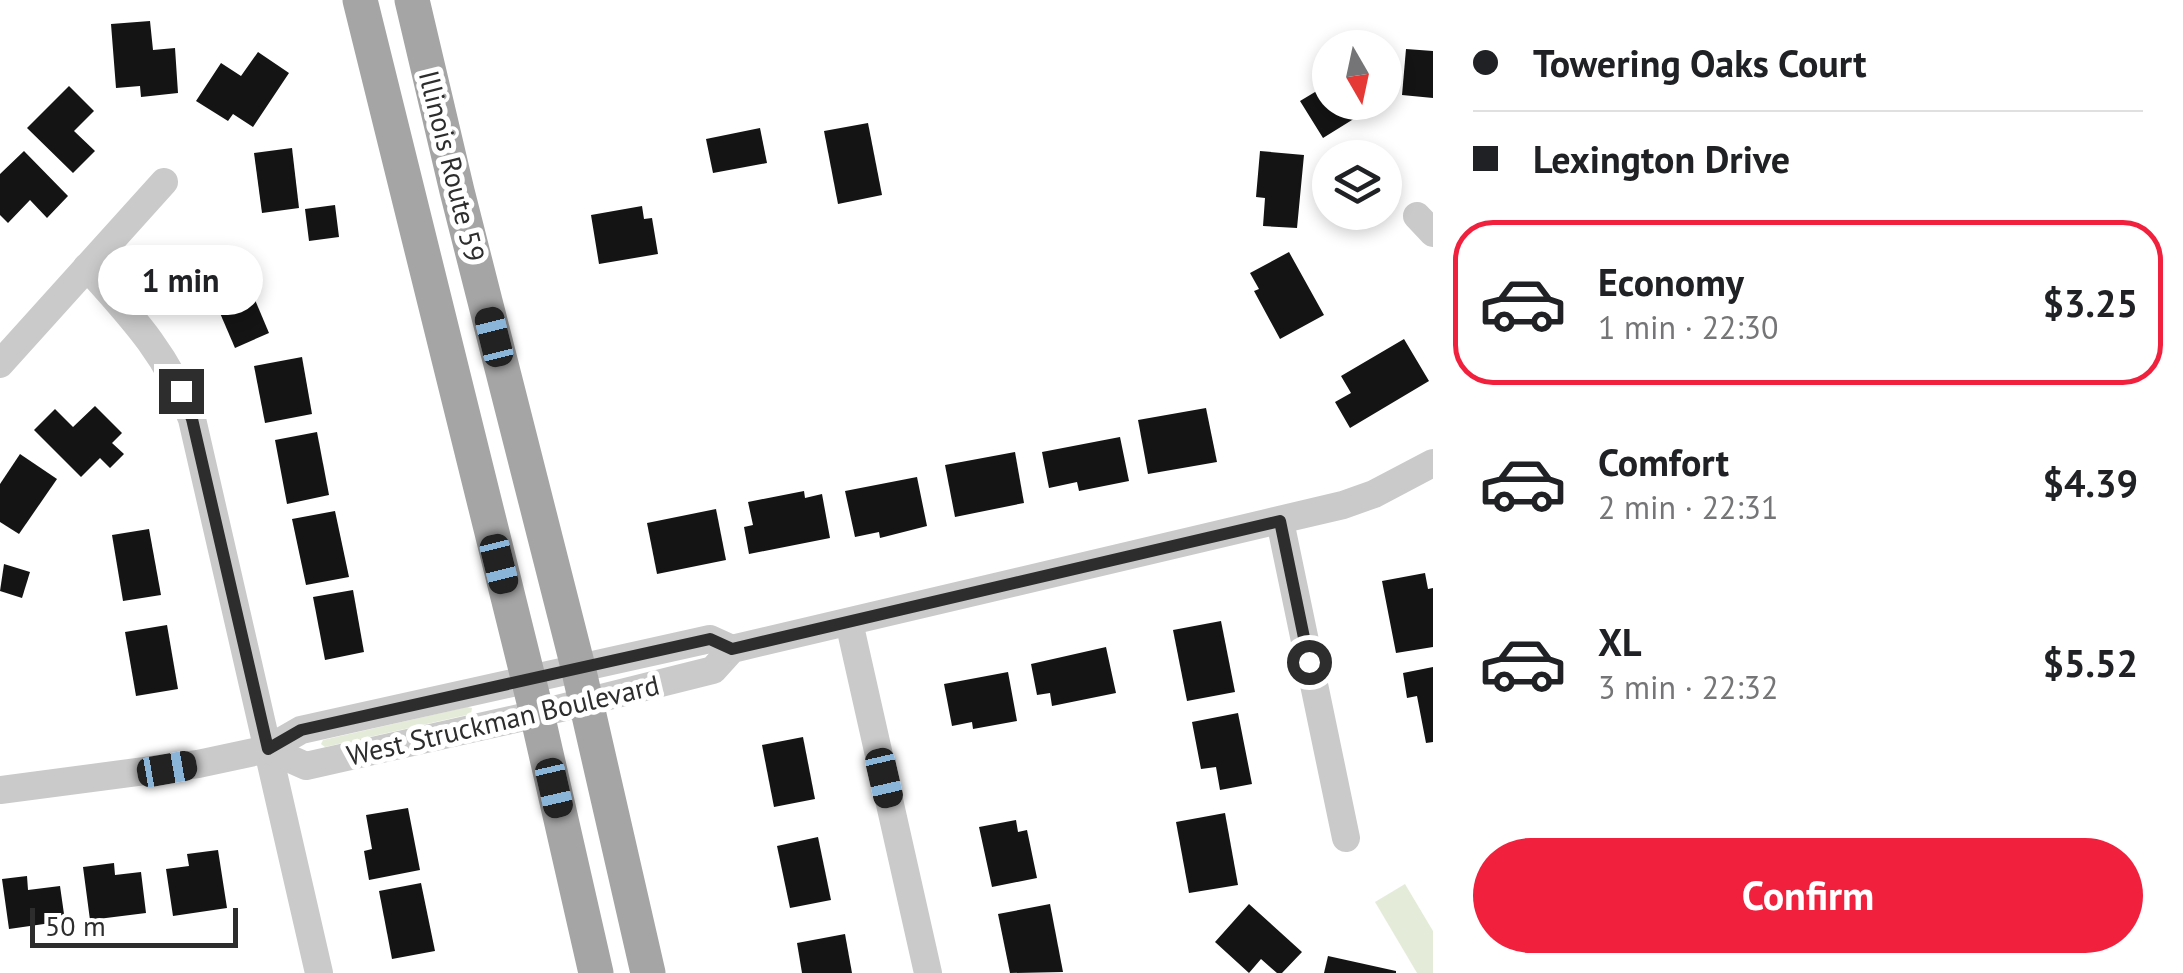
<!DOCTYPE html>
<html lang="en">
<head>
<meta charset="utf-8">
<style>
	:root { --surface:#fff; --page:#f6f6f6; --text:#202124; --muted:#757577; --line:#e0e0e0; --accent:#f1213e }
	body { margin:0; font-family:"PT Sans",sans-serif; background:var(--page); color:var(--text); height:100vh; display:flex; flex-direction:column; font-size:38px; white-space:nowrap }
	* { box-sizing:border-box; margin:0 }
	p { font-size:32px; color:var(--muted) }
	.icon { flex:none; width:55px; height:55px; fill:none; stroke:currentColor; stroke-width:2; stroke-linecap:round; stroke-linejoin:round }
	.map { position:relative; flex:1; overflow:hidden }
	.panel { display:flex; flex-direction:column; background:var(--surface); width:750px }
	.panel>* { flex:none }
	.top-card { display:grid; align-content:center; height:220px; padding:0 40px; background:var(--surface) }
	.needle { width:65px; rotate:171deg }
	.controls { position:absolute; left:1312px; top:30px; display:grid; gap:20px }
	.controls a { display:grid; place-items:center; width:90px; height:90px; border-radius:50%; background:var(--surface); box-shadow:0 5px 15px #0003; font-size:50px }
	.scale { position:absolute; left:30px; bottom:25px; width:208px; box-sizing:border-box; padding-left:10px; border:5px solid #2d2d2d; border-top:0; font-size:28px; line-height:35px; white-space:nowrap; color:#2d2d2d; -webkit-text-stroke:8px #fff; paint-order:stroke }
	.end { position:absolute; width:45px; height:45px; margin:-22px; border:12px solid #2d2d2d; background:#fff; box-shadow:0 0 0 5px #fff }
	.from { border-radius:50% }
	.bubble { position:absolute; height:70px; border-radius:35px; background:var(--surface); box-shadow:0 5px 15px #0003; font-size:32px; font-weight:600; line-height:70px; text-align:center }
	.car { position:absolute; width:30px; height:60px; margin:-30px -15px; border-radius:12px; box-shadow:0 0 8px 2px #0007; background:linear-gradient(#222 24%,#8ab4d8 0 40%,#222 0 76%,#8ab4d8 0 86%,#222 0) }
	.top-card b { display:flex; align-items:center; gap:35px; height:95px; font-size:38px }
	.top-card b+b { border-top:2px solid var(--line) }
	.top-card i { width:25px; height:25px; background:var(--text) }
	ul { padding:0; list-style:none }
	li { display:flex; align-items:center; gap:30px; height:165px; margin:0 20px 15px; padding:0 20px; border:5px solid transparent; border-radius:40px }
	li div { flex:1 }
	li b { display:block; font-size:38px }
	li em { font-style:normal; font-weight:600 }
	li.on { border-color:var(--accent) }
	li>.icon { width:90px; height:90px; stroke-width:1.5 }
	.action { display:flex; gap:20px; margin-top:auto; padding:20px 40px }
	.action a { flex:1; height:115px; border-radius:60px; background:var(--accent); color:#fff; font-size:40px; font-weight:600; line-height:115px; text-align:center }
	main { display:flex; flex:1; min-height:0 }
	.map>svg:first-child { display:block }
	.green { fill:#e4ecd9 }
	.building { fill:#141414 }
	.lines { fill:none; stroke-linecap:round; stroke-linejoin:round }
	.minor { stroke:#cacaca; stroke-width:28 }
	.major { stroke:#a5a5a5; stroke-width:35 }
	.route { stroke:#2d2d2d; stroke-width:12 }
	.labels { text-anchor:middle; stroke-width:10; stroke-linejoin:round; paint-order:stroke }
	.street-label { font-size:28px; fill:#2d2d2d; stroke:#fff }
</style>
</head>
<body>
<main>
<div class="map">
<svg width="1433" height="973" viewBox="0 0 1433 973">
	<rect width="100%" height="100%" fill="#fff"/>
	<g class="green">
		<polygon points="467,707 472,708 471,714 325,747 321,744 323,740"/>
		<polygon points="1405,884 1433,931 1433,973 1417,973 1375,902"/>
	</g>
	<g class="building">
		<polygon points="150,21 153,50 175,48 178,93 141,97 140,86 116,88 111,24"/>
		<polygon points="1406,49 1433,51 1433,98 1402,95"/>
		<polygon points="258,52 289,73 253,127 233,114 228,121 196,101 221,63 241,76"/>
		<polygon points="1330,83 1330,102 1381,102 1323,138 1300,101"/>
		<polygon points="69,86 94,111 74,131 95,151 73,173 27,128"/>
		<polygon points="868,123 882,195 838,204 824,131"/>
		<polygon points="760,128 767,163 713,173 706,139"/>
		<polygon points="292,148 299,208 262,213 254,153"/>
		<polygon points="24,151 68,196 47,218 30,200 8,223 0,215 0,174"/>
		<polygon points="1260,151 1304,155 1297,228 1263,226 1265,198 1256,197"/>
		<polygon points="335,205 339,237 309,241 305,209"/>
		<polygon points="642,206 644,219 652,218 658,254 599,264 591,215"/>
		<polygon points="233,248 269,333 235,348 198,262"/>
		<polygon points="1289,252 1324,315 1280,339 1254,291 1259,289 1250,273"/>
		<polygon points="1404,339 1429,381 1350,428 1335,402 1351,393 1341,376"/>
		<polygon points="302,357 312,414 265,423 254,366"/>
		<polygon points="95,406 122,433 112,443 124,454 110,468 100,458 81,477 34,430 55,409 73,427"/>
		<polygon points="1206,408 1217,462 1148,474 1138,420"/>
		<polygon points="317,432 329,495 287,504 275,440"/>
		<polygon points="1120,437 1129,481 1079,491 1077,482 1049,488 1042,452"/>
		<polygon points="1015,452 1024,503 955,517 945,465"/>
		<polygon points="20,454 57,479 19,534 0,522 0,484"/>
		<polygon points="917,477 927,526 880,538 879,532 855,537 845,491"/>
		<polygon points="804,491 805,498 822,494 830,538 749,554 744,527 753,525 748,502"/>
		<polygon points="716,509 726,560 657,574 647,523"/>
		<polygon points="335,511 349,577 306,585 292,519"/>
		<polygon points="149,529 161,595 123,601 112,535"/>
		<polygon points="4,564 30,572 22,598 0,591"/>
		<polygon points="1425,573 1428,589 1433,588 1433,647 1396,653 1382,581"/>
		<polygon points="353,590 364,652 325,660 313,597"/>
		<polygon points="1221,621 1235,692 1187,701 1173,630"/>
		<polygon points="167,625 178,689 136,696 125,632"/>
		<polygon points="1106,647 1116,693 1052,706 1050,693 1037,695 1031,664"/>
		<polygon points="1433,667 1433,742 1426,743 1417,696 1407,698 1403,673"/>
		<polygon points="1008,672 1017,721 973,729 972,722 952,726 944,684"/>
		<polygon points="1238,713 1252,784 1220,790 1216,767 1201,769 1192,722"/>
		<polygon points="803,737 815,799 774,807 762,745"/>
		<polygon points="408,808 420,870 369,880 364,851 372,849 366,815"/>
		<polygon points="1225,813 1238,885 1189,893 1176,822"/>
		<polygon points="1016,820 1018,832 1027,830 1037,878 992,887 979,827"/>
		<polygon points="818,837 831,900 790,908 777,846"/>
		<polygon points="218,850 227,908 173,916 166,869 189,866 187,854"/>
		<polygon points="114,863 115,875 141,872 146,913 90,920 83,867"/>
		<polygon points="27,876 28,890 60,886 65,921 9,929 2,879"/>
		<polygon points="421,883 435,951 392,959 379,891"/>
		<polygon points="1050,904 1063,972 1010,973 998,914"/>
		<polygon points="1249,904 1302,952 1282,973 1277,973 1261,959 1249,973 1215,942"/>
		<polygon points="845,934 852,973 802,973 797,943"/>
		<polygon points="1328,956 1396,971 1396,973 1324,973"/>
	</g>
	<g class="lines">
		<g class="minor">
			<polyline points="1417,216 1433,233"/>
			<path d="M87,267C132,317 168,355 192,419L319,973"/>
			<polyline points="0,364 164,182"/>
			<polyline points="1280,521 1346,838"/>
			<polyline points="849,622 928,973"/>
			<polyline points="268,749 306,766 537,714 713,670 732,649 1343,505 1374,494 1433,463"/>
			<polyline points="0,790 198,764 268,749 301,730 710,639 732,649"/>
		</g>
		<g class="major">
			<polyline points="360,0 537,714 596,973"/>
			<polyline points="412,0 457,191 578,667 648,973"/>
		</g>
	</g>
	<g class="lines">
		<polyline class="route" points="181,391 192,419 268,749 301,730 710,639 732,649 1280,521 1309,662"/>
	</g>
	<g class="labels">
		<g class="street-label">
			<text transform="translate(452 166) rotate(76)" y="10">Illinois Route 59</text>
			<text transform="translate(503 720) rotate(-13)" y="10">West Struckman Boulevard</text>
		</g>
	</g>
</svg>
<div class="controls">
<a><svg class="needle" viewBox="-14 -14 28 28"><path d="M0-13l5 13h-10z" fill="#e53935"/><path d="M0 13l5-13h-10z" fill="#757577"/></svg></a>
<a><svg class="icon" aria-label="layers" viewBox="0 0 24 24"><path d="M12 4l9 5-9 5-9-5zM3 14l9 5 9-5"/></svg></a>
</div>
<div class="scale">50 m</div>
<i class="end from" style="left:1309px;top:662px"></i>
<i class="end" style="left:181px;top:391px"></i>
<div class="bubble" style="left:98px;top:245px;width:165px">1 min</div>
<i class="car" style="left:494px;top:337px;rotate:346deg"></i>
<i class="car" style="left:499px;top:564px;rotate:166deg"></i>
<i class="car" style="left:167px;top:769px;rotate:80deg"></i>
<i class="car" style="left:884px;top:778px;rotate:167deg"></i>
<i class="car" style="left:554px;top:788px;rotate:167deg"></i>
</div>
<section class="panel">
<div class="top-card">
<b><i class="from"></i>Towering Oaks Court</b>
<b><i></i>Lexington Drive</b>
</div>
<ul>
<li class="on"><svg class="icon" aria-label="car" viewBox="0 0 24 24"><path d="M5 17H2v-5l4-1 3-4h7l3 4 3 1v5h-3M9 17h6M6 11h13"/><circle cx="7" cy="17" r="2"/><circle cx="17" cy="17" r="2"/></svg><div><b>Economy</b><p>1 min · 22:30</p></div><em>$3.25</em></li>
<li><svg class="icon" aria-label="car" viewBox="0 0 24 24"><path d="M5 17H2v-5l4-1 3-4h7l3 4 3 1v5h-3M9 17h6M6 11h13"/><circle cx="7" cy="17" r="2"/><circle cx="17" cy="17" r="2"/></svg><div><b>Comfort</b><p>2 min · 22:31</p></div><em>$4.39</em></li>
<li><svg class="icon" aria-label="car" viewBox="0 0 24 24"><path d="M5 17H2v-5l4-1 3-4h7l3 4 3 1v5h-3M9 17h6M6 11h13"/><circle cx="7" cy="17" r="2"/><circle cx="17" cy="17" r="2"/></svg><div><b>XL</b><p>3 min · 22:32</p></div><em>$5.52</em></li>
</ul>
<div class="action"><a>Confirm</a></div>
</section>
</main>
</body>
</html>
